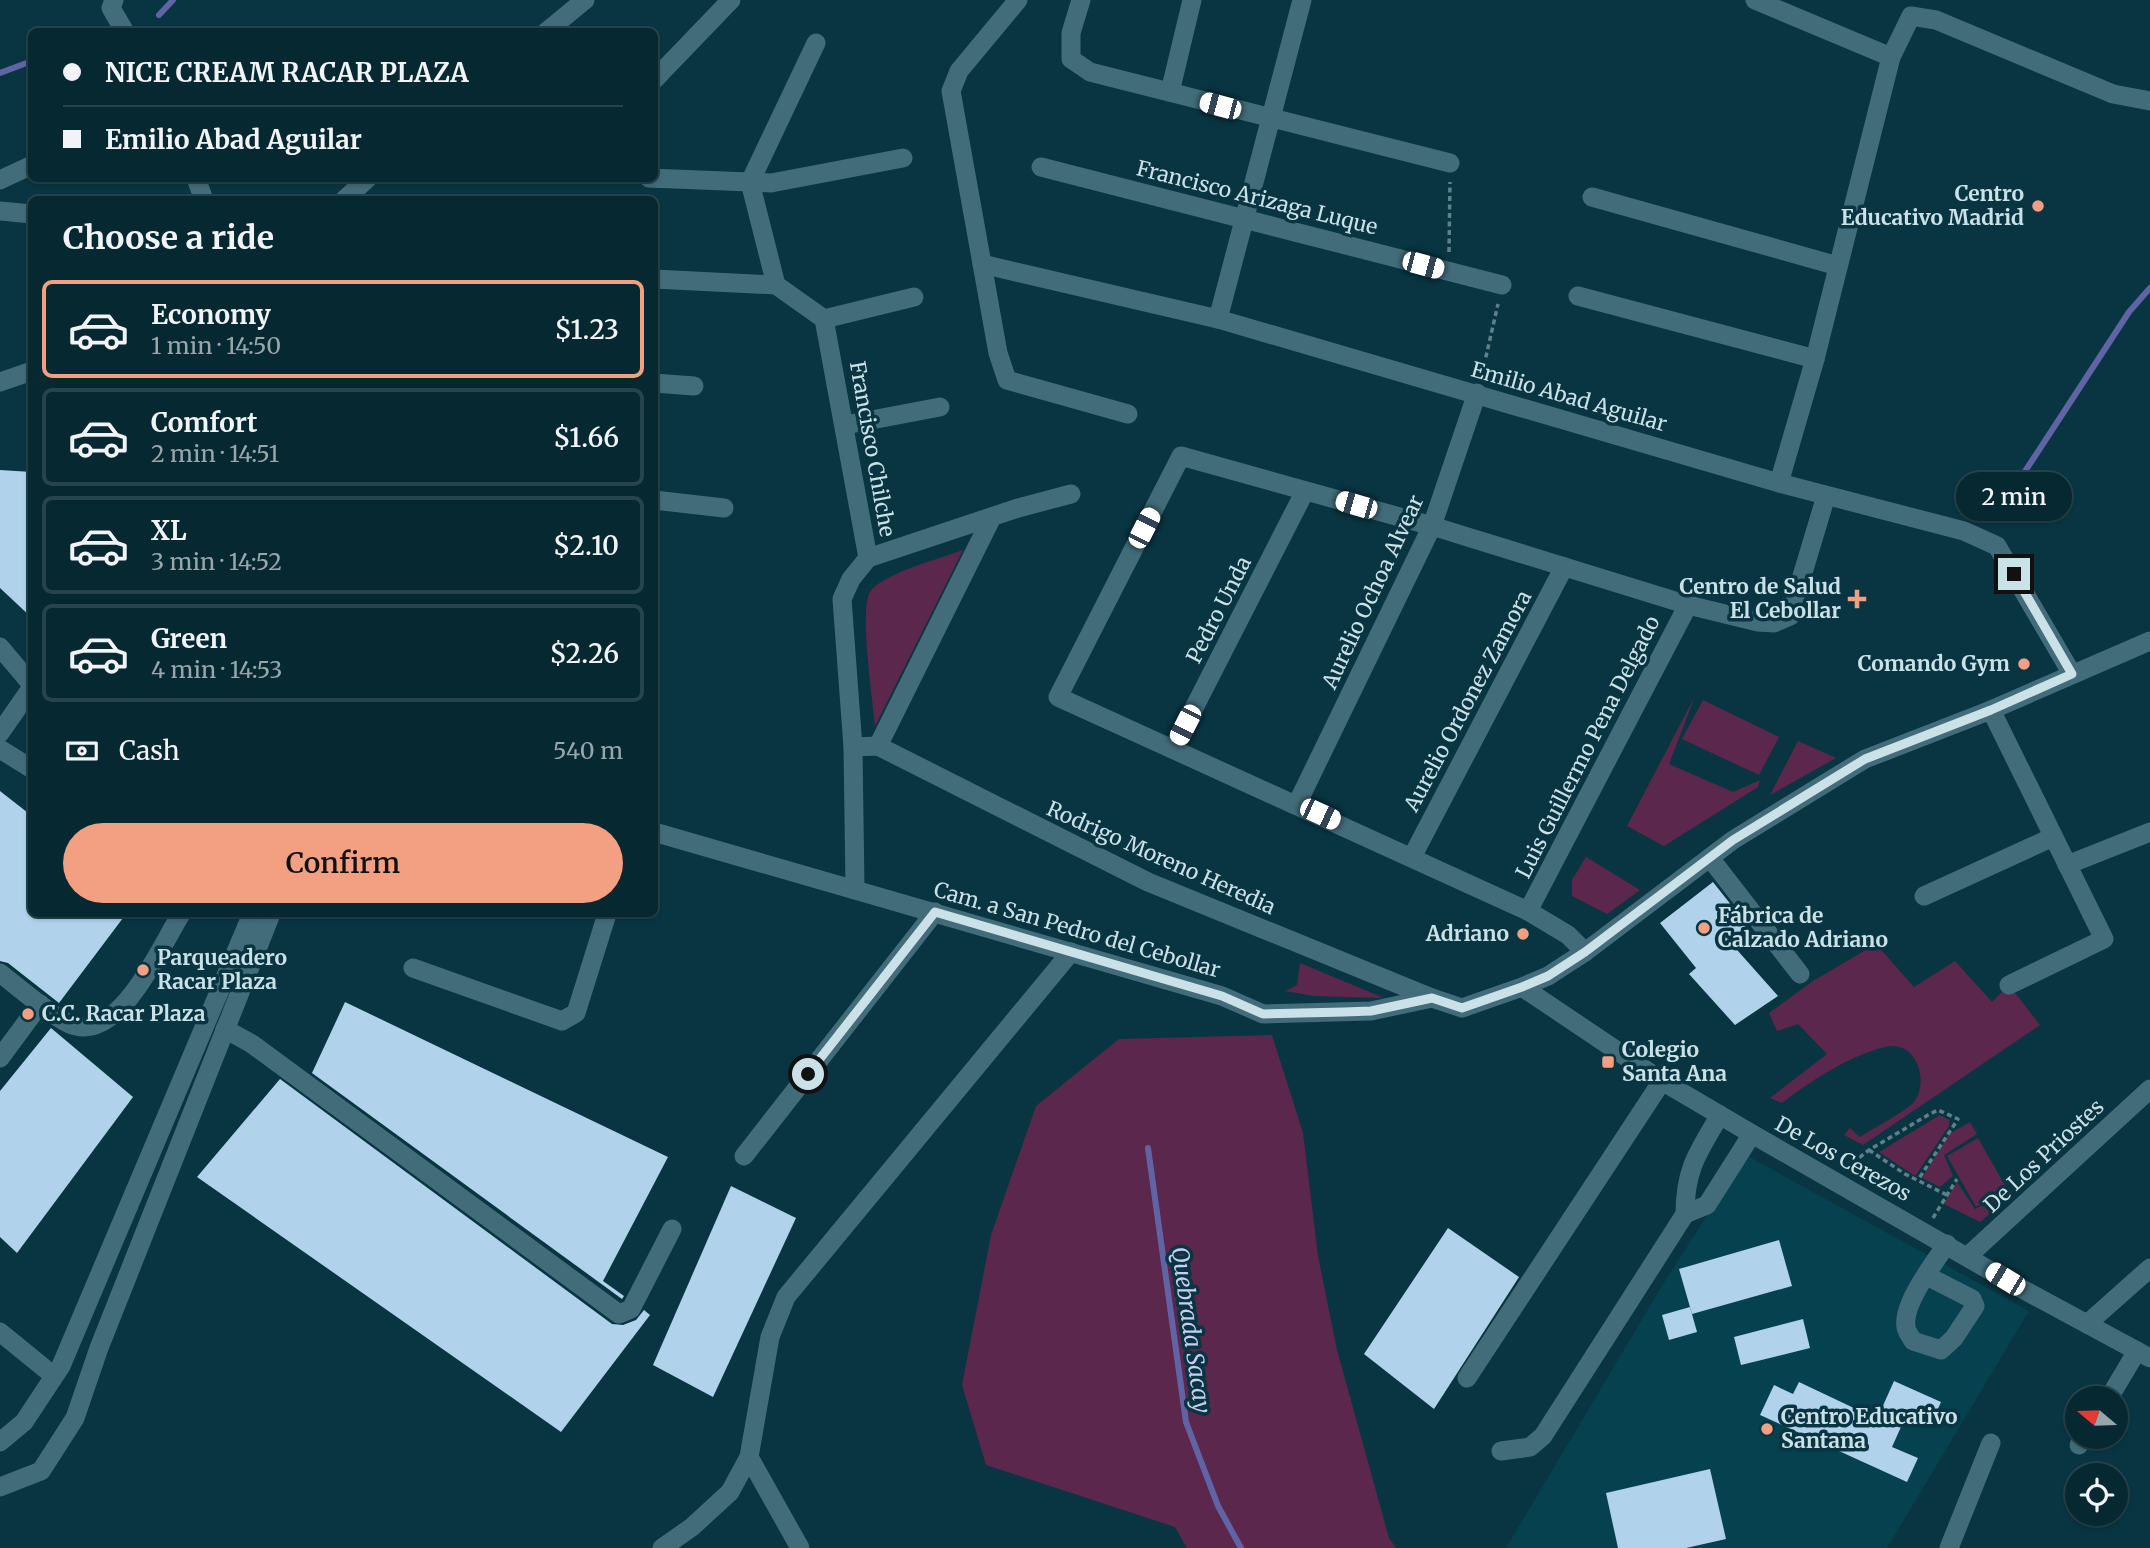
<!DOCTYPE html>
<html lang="en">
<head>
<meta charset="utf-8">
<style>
	:root { --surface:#062831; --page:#0f3039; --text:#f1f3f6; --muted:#98a6ab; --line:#27444d; --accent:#f39f82 }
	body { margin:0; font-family:Merriweather,serif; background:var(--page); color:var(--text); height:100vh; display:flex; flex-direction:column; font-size:26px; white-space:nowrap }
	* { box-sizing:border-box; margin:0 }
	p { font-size:23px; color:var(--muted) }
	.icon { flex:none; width:38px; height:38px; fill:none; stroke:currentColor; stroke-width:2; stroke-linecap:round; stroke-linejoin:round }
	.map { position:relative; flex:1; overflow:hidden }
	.panel { position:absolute; left:28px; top:196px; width:630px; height:721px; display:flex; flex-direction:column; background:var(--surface); border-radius:10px; box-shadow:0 2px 5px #0004,0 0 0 2px var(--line) }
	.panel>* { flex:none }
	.top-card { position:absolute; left:28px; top:28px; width:630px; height:154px; border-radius:10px; box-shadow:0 2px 5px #0004,0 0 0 2px var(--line); display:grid; align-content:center; height:154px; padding:0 35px; background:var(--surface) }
	.needle { width:46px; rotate:289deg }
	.fabs { position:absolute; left:2065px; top:1386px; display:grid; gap:14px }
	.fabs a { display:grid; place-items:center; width:63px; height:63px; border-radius:50%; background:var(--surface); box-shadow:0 2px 5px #0004,0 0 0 2px var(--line); font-size:35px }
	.end { position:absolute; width:32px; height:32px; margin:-16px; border:9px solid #cbe1e8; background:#111; box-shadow:0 0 0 4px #111 }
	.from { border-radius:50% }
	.bubble { position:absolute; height:49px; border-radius:24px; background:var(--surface); box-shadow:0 2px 5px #0004,0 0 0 2px var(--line); font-size:23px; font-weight:600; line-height:49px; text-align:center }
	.car { position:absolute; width:21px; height:42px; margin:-21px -10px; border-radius:9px; box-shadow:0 0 5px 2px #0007; background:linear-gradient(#fff 24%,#345 0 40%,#fff 0 76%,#345 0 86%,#fff 0) }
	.top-card b { display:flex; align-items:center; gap:24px; height:66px; font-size:26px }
	.top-card b+b { border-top:2px solid var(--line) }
	.top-card i { width:18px; height:18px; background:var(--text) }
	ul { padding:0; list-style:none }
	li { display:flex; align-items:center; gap:21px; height:98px; margin:0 14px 10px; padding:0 21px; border:4px solid var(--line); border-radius:10px }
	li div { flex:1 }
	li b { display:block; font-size:26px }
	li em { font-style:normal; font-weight:600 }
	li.on { border-color:var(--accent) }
	li>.icon { width:63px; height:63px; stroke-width:1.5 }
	h2 { padding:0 35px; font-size:32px; line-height:84px }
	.pay { display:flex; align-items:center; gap:18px; height:77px; padding:0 35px; font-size:26px }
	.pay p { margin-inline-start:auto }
	.primary-button { display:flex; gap:14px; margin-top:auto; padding:14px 35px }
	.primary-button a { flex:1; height:80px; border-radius:42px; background:var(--accent); color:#111; font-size:28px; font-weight:600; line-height:80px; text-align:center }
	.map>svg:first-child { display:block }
	.built { fill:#05414f }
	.green { fill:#5c274c }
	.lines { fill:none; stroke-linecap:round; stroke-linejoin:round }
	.stream { stroke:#6164a4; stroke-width:6 }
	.building { fill:#b0d2eb }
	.path { stroke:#5d808a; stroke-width:3.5; stroke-dasharray:5 3.5; stroke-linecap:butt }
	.minor { stroke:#426c79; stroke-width:19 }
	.route { stroke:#cbe1e8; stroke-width:9 }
	.poi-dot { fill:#f39f82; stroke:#083541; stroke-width:2.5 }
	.labels { text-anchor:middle; stroke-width:7; stroke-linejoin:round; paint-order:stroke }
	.poi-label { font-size:21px; font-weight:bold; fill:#cbe1e8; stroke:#083541; text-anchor:start }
	.street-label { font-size:21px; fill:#cbe1e8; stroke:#083541 }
	.water-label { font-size:23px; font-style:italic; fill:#c8cdf2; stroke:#083541 }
</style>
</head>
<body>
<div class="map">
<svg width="2150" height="1548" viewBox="0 0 2150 1548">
	<rect width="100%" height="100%" fill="#083541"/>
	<polygon class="built" points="1746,1155 2029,1311 1887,1548 1506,1548 1663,1284"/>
	<g class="green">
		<path d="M963,550L875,726C873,701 859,609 870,592C881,574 942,558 963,550Z"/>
		<polygon points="1695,696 1669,764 1733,792 1760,780 1758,787 1664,846 1627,826"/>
		<polygon points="1703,700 1779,737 1759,775 1682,739"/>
		<polygon points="1798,741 1836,758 1770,795"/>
		<polygon points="1586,857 1640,890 1607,914 1572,896 1572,880"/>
		<path d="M1876,944L1914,987L1955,961L1992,1002L2009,985L2040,1025L1863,1145L1844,1135L1850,1128L1860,1137C1870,1130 1908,1110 1914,1102C1930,1081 1916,1039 1885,1047C1849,1056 1812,1080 1782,1103L1770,1098L1827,1054L1798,1024L1777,1031L1769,1013L1813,981Z"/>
		<polygon points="1300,963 1384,998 1314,996 1285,991 1297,985"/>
		<polygon points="1272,1035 1303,1133 1318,1256 1337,1350 1389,1538 1396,1548 1187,1548 1175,1527 986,1465 962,1385 991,1235 1036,1106 1119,1039"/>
		<polygon points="1940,1115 1949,1120 1949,1126 1915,1176 1879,1152"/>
		<polygon points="1970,1122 1977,1134 1944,1155 1953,1176 1940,1187 1922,1178 1949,1134"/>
		<polygon points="1978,1138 2007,1189 1976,1207 1947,1156"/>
		<polygon points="1957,1182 1975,1209 2008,1192 2011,1196 1980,1222 1944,1204"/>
	</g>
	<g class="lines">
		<g class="stream">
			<polyline points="159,15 173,0"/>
			<polyline points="0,73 32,61"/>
			<polyline points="2022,476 2129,312 2150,288"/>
			<polyline points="1148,1148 1186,1422 1218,1506 1241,1548"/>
		</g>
	</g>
	<g class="building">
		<polygon points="0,470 32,472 32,618 0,588"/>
		<polygon points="0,791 32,816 32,914 126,914 59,1003 8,963 0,961"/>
		<polygon points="1713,882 1747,925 1730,942 1778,996 1735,1025 1689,974 1696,968 1660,923"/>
		<polygon points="345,1002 668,1157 603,1281 624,1296 622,1299 312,1073"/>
		<polygon points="51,1028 133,1097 17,1253 0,1237 0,1091"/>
		<polygon points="280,1079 612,1324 623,1325 636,1320 644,1310 650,1315 561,1432 197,1177"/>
		<polygon points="731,1186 796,1218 713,1397 653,1365"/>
		<polygon points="1448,1228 1519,1277 1434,1409 1364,1354"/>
		<polygon points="1779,1240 1792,1286 1692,1314 1679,1269"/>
		<polygon points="1690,1307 1697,1332 1669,1340 1662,1315"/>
		<polygon points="1803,1319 1810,1348 1741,1365 1734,1337"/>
		<polygon points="1894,1381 1941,1402 1933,1420 1909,1409 1892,1447 1918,1458 1907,1482 1760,1415 1774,1385 1793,1394 1799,1382 1877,1419"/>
		<polygon points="1710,1469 1726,1539 1686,1548 1618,1548 1606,1493"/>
	</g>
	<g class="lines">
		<g class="path">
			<polyline points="1449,252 1450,182"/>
			<polyline points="1482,374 1498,304"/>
			<polyline points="1869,1150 1905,1174 1947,1195"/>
			<polyline points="1846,1168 1869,1150 1928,1115 1938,1110 1958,1119 1918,1180"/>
			<polyline points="1933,1218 1957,1179"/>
		</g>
		<g class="minor">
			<polyline points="114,0 111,8 125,32"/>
			<polyline points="1018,0 959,71 951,91 998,353 1007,380 1128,414"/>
			<polyline points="1081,0 1071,33 1071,59 1090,72 1450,163"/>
			<polyline points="1755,0 1891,57"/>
			<polyline points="546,32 585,0"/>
			<polyline points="816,43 750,182 771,183 903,158"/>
			<polyline points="654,80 731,0"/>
			<polyline points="1170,92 1192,0"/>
			<polyline points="1041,167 1502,285"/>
			<polyline points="196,178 204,200"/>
			<polyline points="649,178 750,182 776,285 824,319 868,558 851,579 842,599 853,747 855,888"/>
			<polyline points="0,180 32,165"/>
			<polyline points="1592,197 1838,266"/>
			<polyline points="344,200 368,178"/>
			<polyline points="0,211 32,214"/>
			<polyline points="982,264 1218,319 1779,483 1964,531 1997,546 2072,674"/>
			<polyline points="654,279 776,285"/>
			<polyline points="1578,296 1815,359"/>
			<polyline points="824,319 914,297"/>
			<polyline points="1218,319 1302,0"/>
			<polyline points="0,382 32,371"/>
			<polyline points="654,383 694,386"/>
			<polyline points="845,425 940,407"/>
			<polyline points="1779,483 1815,359 1891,57 1911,16 1936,20 2113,94 2150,101"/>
			<polyline points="654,500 724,508"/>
			<polyline points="868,558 1018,508 1071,494"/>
			<polyline points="0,647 32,685"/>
			<polyline points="1991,710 2104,939 2009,985"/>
			<polyline points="0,733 32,687"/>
			<polyline points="878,746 992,517"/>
			<polyline points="853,747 878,746 1148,882 1432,998"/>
			<polyline points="0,749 32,769"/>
			<polyline points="1173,749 1305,491"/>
			<polyline points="1297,804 1432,526 1477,393"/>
			<polyline points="654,832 1222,996 1263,1014 1371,1011 1432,998 1462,1008 1522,987 1548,976 1585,952 1733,840 1865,759 1991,710 2150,641"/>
			<polyline points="1412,857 1564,567"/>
			<polyline points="1710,858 1800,974"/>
			<polyline points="2067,865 2150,832"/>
			<polyline points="1924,896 2053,837"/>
			<polyline points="1528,911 1688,605"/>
			<polyline points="1585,952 1568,935 1528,911 1058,697 1181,456 1432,526 1688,605 1758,622 1774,623 1790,616 1826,496"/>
			<polyline points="413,968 562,1021 576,1013 607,914"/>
			<path d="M0,973C16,985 59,1023 76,1026C122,1037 161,946 181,914"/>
			<polyline points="1522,987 1662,1081 1752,1134 2024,1290 2150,1358"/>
			<polyline points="225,1029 252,1044 619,1314 631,1309 672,1229"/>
			<polyline points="0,1058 40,1004"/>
			<polyline points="744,1156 935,912"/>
			<polyline points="1685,1214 1707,1205 1752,1134"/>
			<polyline points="1968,1256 2150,1089"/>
			<path d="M1927,1276L1972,1299L1975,1306L1954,1338L1941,1350L1913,1341C1911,1337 1906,1331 1906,1327C1902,1304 1934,1263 1947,1244"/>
			<polyline points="2087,1324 2150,1268"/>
			<polyline points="0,1332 54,1376"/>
			<polyline points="1467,1378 1662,1081"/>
			<polyline points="2109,1398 2137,1351"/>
			<polyline points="0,1442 24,1422 61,1366 252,914"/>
			<polyline points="2079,1445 2084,1437"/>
			<path d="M1501,1451L1530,1447L1543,1436L1685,1214C1685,1169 1698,1152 1720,1115"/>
			<polyline points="749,1457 800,1548"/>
			<polyline points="0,1487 41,1471 75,1418 99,1348 271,914"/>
			<polyline points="662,1548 692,1527 730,1492 749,1457 770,1337 786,1297 1071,952"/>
			<polyline points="1949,1548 1991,1443"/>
		</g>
	</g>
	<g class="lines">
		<polyline class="route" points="808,1074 935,912 1222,996 1263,1014 1344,1012 1371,1011 1432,998 1462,1008 1522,987 1548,976 1585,952 1733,840 1865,759 1991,710 2072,674 2014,574"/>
	</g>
	<g class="poi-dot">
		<circle cx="2038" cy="206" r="7"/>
		<path d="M1853.5 588.5h7v7h7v7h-7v7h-7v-7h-7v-7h7z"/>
		<circle cx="2024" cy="664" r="7"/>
		<circle cx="1704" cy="928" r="7"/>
		<circle cx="1523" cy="934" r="7"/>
		<circle cx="143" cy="970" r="7"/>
		<circle cx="28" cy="1014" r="7"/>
		<rect x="1601" y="1055" width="14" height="14" rx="3.5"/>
		<circle cx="1767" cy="1429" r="7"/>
	</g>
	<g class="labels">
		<g class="poi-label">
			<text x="2024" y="201" text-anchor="end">Centro<tspan x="2024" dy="24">Educativo Madrid</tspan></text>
			<text x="1841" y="594" text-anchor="end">Centro de Salud<tspan x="1841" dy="24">El Cebollar</tspan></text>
			<text x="2010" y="671" text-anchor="end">Comando Gym</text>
			<text x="1718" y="923">Fábrica de<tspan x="1718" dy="24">Calzado Adriano</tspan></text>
			<text x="1509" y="941" text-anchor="end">Adriano</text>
			<text x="157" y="965">Parqueadero<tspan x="157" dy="24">Racar Plaza</tspan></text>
			<text x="42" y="1021">C.C. Racar Plaza</text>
			<text x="1622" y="1057">Colegio<tspan x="1622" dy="24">Santa Ana</tspan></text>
			<text x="1781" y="1424">Centro Educativo<tspan x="1781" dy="24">Santana</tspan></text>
		</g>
		<g class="street-label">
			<text transform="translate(1257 198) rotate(14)" y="7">Francisco Arizaga Luque</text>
			<text transform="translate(1569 397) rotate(16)" y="7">Emilio Abad Aguilar</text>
			<text transform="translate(872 449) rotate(80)" y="7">Francisco Chilche</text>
			<text transform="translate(1373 592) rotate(-65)" y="7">Aurelio Ochoa Alvear</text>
			<text transform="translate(1219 610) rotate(-63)" y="7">Pedro Unda</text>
			<text transform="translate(1468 701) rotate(-62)" y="7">Aurelio Ordonez Zamora</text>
			<text transform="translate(1588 747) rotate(-63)" y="7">Luis Guillermo Pena Delgado</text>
			<text transform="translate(1161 858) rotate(24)" y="7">Rodrigo Moreno Heredia</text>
			<text transform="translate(1077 930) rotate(16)" y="7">Cam. a San Pedro del Cebollar</text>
			<text transform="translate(2044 1156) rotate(-43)" y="7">De Los Priostes</text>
			<text transform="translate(1843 1159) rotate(29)" y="7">De Los Cerezos</text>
		</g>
		<g class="water-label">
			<text transform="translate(1191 1330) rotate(82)" y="8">Quebrada Sacay</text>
		</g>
	</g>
</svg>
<div class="fabs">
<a><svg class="needle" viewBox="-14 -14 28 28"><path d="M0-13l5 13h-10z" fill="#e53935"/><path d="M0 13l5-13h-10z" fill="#98a6ab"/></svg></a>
<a><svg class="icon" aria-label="locate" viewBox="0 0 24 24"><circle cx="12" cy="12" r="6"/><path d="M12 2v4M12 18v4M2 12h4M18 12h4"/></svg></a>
</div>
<i class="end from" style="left:808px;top:1074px"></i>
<i class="end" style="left:2014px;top:574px"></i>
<div class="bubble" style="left:1956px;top:472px;width:116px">2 min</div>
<i class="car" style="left:1220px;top:106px;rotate:285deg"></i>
<i class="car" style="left:1423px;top:265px;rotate:105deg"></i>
<i class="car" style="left:1356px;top:505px;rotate:286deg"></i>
<i class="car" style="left:1144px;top:528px;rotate:27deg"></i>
<i class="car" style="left:1185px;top:725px;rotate:207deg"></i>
<i class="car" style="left:1320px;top:814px;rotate:115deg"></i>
<i class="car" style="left:2005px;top:1279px;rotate:301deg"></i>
<div class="top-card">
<b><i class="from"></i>NICE CREAM RACAR PLAZA</b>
<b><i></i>Emilio Abad Aguilar</b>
</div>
<section class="panel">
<h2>Choose a ride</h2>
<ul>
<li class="on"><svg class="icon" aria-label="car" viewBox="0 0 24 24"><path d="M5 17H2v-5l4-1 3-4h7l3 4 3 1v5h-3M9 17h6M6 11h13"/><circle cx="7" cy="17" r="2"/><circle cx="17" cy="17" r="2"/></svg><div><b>Economy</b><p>1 min · 14:50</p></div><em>$1.23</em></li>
<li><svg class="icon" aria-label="car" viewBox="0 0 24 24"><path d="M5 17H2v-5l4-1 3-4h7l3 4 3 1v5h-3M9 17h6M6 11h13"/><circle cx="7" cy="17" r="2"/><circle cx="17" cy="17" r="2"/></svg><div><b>Comfort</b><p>2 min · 14:51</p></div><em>$1.66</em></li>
<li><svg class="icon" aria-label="car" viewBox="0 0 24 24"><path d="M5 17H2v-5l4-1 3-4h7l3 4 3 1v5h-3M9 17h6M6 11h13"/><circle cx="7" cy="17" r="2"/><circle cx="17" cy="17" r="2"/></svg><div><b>XL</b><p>3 min · 14:52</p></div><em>$2.10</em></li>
<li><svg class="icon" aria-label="car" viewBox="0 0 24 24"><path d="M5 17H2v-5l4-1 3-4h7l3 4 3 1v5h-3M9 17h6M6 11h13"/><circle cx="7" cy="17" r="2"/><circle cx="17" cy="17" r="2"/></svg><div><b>Green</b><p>4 min · 14:53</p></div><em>$2.26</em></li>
</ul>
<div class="pay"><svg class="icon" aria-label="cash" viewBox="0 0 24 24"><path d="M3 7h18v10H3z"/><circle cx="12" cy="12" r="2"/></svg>Cash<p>540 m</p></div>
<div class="primary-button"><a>Confirm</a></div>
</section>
</div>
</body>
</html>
